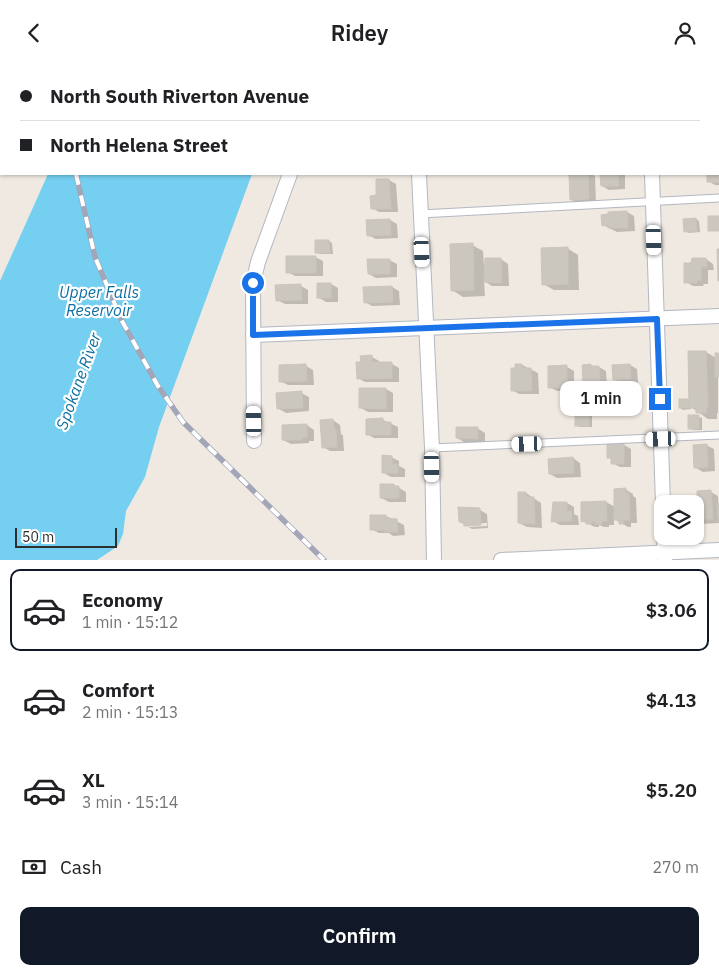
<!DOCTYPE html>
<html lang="en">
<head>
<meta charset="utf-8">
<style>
	:root { --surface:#fff; --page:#f6f6f6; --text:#202124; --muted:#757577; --line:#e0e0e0; --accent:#111827 }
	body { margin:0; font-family:"IBM Plex Sans",sans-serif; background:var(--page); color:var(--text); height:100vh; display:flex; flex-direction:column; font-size:19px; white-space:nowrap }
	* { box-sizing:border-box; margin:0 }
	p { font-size:16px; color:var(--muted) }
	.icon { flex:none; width:28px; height:28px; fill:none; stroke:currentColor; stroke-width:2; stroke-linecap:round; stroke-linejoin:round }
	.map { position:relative; height:495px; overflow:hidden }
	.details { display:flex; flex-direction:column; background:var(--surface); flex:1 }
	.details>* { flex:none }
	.guide { position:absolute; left:0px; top:0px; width:720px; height:110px; box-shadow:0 1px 4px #0004; display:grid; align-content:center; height:110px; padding:0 20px; background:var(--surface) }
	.controls { position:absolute; left:654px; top:430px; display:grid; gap:10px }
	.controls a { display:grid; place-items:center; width:50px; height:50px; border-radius:10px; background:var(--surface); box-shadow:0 1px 4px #0004; font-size:25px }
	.scale { position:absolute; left:15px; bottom:12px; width:102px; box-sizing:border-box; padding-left:5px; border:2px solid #2e2e2e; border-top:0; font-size:14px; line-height:18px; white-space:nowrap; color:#2e2e2e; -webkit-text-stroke:4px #fff; paint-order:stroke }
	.end { position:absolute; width:22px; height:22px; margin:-11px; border:6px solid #1a73e8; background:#fff; box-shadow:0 0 0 2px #fff }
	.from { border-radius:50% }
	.bubble { position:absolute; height:35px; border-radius:10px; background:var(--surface); box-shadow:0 1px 4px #0004; font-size:16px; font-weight:600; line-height:35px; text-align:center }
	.car { position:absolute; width:15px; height:30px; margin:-15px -8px; border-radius:6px; box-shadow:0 0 4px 1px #0007; background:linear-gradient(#fff 24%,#345 0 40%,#fff 0 76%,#345 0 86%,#fff 0) }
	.guide b { display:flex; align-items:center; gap:18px; height:48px; font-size:19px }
	.guide b+b { border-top:1px solid var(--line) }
	.guide i { width:12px; height:12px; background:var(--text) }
	ul { padding:9px 0 0; list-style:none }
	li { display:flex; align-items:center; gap:15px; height:82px; margin:0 10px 8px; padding:0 10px; border:2px solid transparent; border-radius:10px }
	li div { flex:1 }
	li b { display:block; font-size:19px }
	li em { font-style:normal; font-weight:600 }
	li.selected { border-color:var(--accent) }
	li>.icon { width:45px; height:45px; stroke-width:1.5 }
	.pay { display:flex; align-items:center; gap:12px; height:55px; padding:0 20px; font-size:19px }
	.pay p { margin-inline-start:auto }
	.cta { display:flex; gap:10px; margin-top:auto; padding:10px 20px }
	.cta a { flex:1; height:58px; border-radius:10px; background:var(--accent); color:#fff; font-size:20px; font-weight:600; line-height:58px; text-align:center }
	header { display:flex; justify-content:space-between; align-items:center; height:65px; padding:0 20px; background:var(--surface); font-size:22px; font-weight:600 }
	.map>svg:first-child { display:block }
	.water { fill:#75cff0 }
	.shadow { fill:#0003; fill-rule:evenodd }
	.building { fill:#cbc7bf; stroke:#cbc5ba }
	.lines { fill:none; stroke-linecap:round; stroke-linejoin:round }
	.lane-casing { stroke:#b4b7c1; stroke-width:9 }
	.street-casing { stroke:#b4b7c1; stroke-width:16 }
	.lane { stroke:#fff; stroke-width:7 }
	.street { stroke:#fff; stroke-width:14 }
	.rail-casing { stroke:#a3a6b8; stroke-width:5.5 }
	.rail { stroke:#fff; stroke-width:4; stroke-dasharray:11; stroke-linecap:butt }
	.route { stroke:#1a73e8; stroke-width:6 }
	.labels { text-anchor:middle; stroke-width:4.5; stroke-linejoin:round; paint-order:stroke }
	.water-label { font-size:16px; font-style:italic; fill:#0d6fa3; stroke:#fff }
</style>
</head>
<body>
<header><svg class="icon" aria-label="back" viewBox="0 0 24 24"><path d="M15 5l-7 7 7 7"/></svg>Ridey<svg class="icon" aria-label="person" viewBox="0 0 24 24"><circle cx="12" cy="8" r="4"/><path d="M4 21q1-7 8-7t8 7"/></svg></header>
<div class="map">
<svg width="719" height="495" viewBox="0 0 719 495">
	<rect width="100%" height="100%" fill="#efe9e1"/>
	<g class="water">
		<polygon points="97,0 291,0 96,1"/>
		<polygon points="48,109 252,109 159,362 145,412 126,446 123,469 118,481 97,495 0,495 0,216"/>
	</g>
	<g class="shadow">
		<polygon points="377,0 398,0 379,1"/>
		<polygon points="719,102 719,120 715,120 708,116 708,109 719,109"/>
		<polygon points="570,109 591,109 595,111 596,138 578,139 571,134"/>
		<polygon points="601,109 625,109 625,124 609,125 602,121"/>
		<polygon points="377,115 389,115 396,119 398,147 379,147 372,143 378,131"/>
		<polygon points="627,147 634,151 635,166 617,167 603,160 609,148"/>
		<polygon points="696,154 699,156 700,167 689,168 685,166"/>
		<polygon points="390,155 397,159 398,173 376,174 368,170"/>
		<polygon points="316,176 329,176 332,178 333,189 320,189 316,187"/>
		<polygon points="472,180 483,186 484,200 501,194 508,199 509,221 492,221 484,216 485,231 463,232 452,225"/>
		<polygon points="567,183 578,190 579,225 554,225 543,219"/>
		<polygon points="315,192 323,196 323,211 295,211 288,207"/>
		<polygon points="706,194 713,199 714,205 708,205 708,219 703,219 704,221 693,221 686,217"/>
		<polygon points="389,195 397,199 397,212 376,213 369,209"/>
		<polygon points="319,219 331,219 338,223 338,237 326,237 318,232"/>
		<polygon points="301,221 308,225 308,239 285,239 277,235"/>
		<polygon points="392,222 399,226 400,240 372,241 365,237"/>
		<polygon points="706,287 716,293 719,289 719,313 718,312 718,348 717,348 717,354 708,354 691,342 691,344 683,345 680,343 687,335 690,337"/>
		<polygon points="372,292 379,296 379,299 392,299 399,303 399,317 365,317 358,313 362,298"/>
		<polygon points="522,300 538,308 539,329 519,329 512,325 516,304"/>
		<polygon points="630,300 637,304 638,318 622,319 614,314"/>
		<polygon points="306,301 313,305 314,320 288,320 280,316"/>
		<polygon points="567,302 574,306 574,326 557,326 549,322"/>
		<polygon points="599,302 606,306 607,321 591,321 584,317"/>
		<polygon points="386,324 393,328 393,347 368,347 361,343"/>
		<polygon points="301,328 309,332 309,346 286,348 279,344"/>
		<polygon points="588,347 592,349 592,362 580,362 576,360"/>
		<polygon points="699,352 702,353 702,365 693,365 690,363"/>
		<polygon points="333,355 340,360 341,369 343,370 344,386 330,386 323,382"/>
		<polygon points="383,355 398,362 398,373 374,373 367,369"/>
		<polygon points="307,360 314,365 314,376 309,376 309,378 291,379 283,375"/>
		<polygon points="477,363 485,368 485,377 464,377 457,373"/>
		<polygon points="624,380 631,384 631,402 620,402 612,398 612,394 609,392"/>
		<polygon points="706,380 714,384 715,406 703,407 696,403"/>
		<polygon points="391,392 399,396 399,401 405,404 405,412 391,412 384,408"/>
		<polygon points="573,393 580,398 581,412 557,413 550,409"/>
		<polygon points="394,420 406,427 406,437 389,437 381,433 381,421"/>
		<polygon points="625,424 633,429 633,431 636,433 637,458 631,458 631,462 628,462 614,454 614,460 609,460 609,462 604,462 599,460 599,462 595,462 582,456 606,437 615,442"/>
		<polygon points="698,427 711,427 718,431 719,458 701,459 695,455 695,440 699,440"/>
		<polygon points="526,428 541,438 542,463 527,462 519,458"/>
		<polygon points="567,438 574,442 574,449 578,451 579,460 560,460 553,456"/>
		<path d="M480,445L487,449L488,463L472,464L460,457ZM487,458V461L469,462L466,459Z"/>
		<polygon points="386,451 404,460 405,470 393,471 389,468 379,468 371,464"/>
	</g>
	<g class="building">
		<polygon points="719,101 719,117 707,117 707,109 719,109"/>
		<polygon points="569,109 588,109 589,134 570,135"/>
		<polygon points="600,109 618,109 619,121 601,121"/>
		<polygon points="376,114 389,114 391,144 371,144 370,131 376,130"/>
		<polygon points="627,146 628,163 608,163 608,160 602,161 601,150 608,149 608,147"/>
		<rect x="708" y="151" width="11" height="15"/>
		<polygon points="696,153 697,166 684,167 683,154"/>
		<polygon points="390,154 391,170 367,171 366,155"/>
		<polygon points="315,175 329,175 330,188 315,188"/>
		<polygon points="473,178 474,225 451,226 450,179"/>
		<polygon points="568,182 568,219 542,220 541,183"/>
		<polygon points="717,184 719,184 719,216 718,216"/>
		<rect x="286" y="191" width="30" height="17"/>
		<polygon points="485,193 501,193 502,218 484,217"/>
		<polygon points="692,193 706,193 707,202 701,202 701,215 697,215 697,218 684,218 684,198 691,198"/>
		<polygon points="367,194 390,194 390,209 368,209"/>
		<rect x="317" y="218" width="14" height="15"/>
		<polygon points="301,219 302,235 276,236 275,220"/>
		<polygon points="392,221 393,237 364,238 363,222"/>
		<polygon points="688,286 706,286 708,342 706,343 706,348 696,348 696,343 689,343"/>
		<rect x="715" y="288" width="4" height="24"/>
		<polygon points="372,290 372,297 392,297 392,313 357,314 356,297 361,297 360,291"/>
		<polygon points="306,299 307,316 279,317 279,300"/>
		<polygon points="515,299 522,299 522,303 531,303 532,326 511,326 511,303 515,303"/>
		<polygon points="591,299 591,301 599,301 600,317 583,318 582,300"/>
		<polygon points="630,299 631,314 613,315 612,300"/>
		<polygon points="567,300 567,322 548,323 548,301"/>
		<polygon points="359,323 386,323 386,344 359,343"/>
		<polygon points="302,326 303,343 277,344 276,328"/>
		<rect x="679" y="334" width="9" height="9"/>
		<rect x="575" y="346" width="14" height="15"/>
		<rect x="688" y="350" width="11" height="14"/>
		<polygon points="383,353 383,357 391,357 391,370 366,370 366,354"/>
		<polygon points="333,354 334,364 336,364 337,382 322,383 320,355"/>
		<polygon points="307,359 307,372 302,372 302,375 282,375 282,360"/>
		<polygon points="456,362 478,362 478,374 456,373"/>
		<polygon points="607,378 624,378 624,399 611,399 611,393 607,393"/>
		<polygon points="707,379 708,402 694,403 693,380"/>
		<polygon points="382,390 392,391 392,399 398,399 398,408 382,408"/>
		<polygon points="573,392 574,408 549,409 548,394"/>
		<polygon points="380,419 394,419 394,421 399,421 399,433 380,433"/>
		<polygon points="626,423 626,428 629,428 630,455 624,455 624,459 619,459 619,455 614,455 614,424"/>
		<polygon points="711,425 713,454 695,455 695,439 697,439 697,426"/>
		<polygon points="518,427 526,427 526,432 534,432 535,459 518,458"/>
		<polygon points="606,436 607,456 602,456 602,459 595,459 595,456 592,456 592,459 586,459 586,456 581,457 581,437"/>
		<polygon points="553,437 567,437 567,446 571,446 572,456 551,457"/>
		<polygon points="717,438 719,438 719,454 718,454"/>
		<polygon points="458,442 480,443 481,460 464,461 464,457 459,457"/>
		<polygon points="370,450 386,450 386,453 397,454 398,467 385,467 385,465 370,465"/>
	</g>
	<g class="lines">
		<defs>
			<g id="lane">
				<polyline points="420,149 719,133"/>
				<polyline points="432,383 719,370"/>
			</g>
			<g id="street">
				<polyline points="416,0 416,1"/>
				<polyline points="649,0 649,1"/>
				<polyline points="328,1 328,0"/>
				<polyline points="419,109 432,383 434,495"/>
				<polyline points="652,109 663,439"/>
				<polyline points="253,270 719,251"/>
				<polyline points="254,376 253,218 258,197 290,109"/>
				<polyline points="664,471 665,495"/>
				<polyline points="501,495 719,485"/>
			</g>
		</defs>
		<use href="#lane" class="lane-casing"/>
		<use href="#street" class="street-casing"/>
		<use href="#lane" class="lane"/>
		<use href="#street" class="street"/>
		<defs>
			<g id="rail">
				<polyline points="75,1 75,0"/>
				<polyline points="76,109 95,192 122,256 158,321 183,357 324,495"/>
			</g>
		</defs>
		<use href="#rail" class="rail-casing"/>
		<use href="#rail" class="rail"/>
	</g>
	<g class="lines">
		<polyline class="route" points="253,218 253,270 657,254 660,334"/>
	</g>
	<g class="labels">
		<g class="water-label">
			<text x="99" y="233">Upper Falls<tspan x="99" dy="18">Reservoir</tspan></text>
			<text transform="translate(78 316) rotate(-70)" y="6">Spokane River</text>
		</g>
	</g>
</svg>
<div class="controls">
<a><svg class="icon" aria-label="layers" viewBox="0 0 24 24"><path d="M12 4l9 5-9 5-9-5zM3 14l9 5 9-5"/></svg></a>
</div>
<div class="scale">50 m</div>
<i class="end from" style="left:253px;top:218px"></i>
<i class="end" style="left:660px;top:334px"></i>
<div class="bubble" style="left:560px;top:316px;width:82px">1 min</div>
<i class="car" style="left:654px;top:175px;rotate:178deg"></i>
<i class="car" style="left:422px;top:187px;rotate:177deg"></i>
<i class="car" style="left:254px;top:356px;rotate:359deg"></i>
<i class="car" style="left:661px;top:374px;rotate:268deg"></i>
<i class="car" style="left:527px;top:379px;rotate:268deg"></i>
<i class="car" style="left:432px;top:402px;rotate:179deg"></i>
<div class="guide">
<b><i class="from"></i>North South Riverton Avenue</b>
<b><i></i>North Helena Street</b>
</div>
</div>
<section class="details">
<ul>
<li class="selected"><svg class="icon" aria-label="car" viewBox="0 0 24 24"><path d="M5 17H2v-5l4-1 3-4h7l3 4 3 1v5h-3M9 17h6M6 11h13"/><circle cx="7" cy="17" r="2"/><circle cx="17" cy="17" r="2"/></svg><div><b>Economy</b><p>1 min · 15:12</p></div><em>$3.06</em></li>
<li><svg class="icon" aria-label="car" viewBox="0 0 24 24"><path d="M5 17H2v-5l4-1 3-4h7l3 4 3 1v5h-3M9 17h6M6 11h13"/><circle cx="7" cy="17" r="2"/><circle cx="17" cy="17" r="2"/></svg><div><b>Comfort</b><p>2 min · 15:13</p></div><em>$4.13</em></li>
<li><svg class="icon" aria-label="car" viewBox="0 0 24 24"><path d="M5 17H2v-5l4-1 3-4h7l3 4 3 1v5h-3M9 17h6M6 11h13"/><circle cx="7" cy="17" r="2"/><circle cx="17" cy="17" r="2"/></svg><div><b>XL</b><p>3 min · 15:14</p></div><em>$5.20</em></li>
</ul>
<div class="pay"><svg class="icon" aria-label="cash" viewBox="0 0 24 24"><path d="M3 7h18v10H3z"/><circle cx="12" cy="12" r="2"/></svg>Cash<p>270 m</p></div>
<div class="cta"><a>Confirm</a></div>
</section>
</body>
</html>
